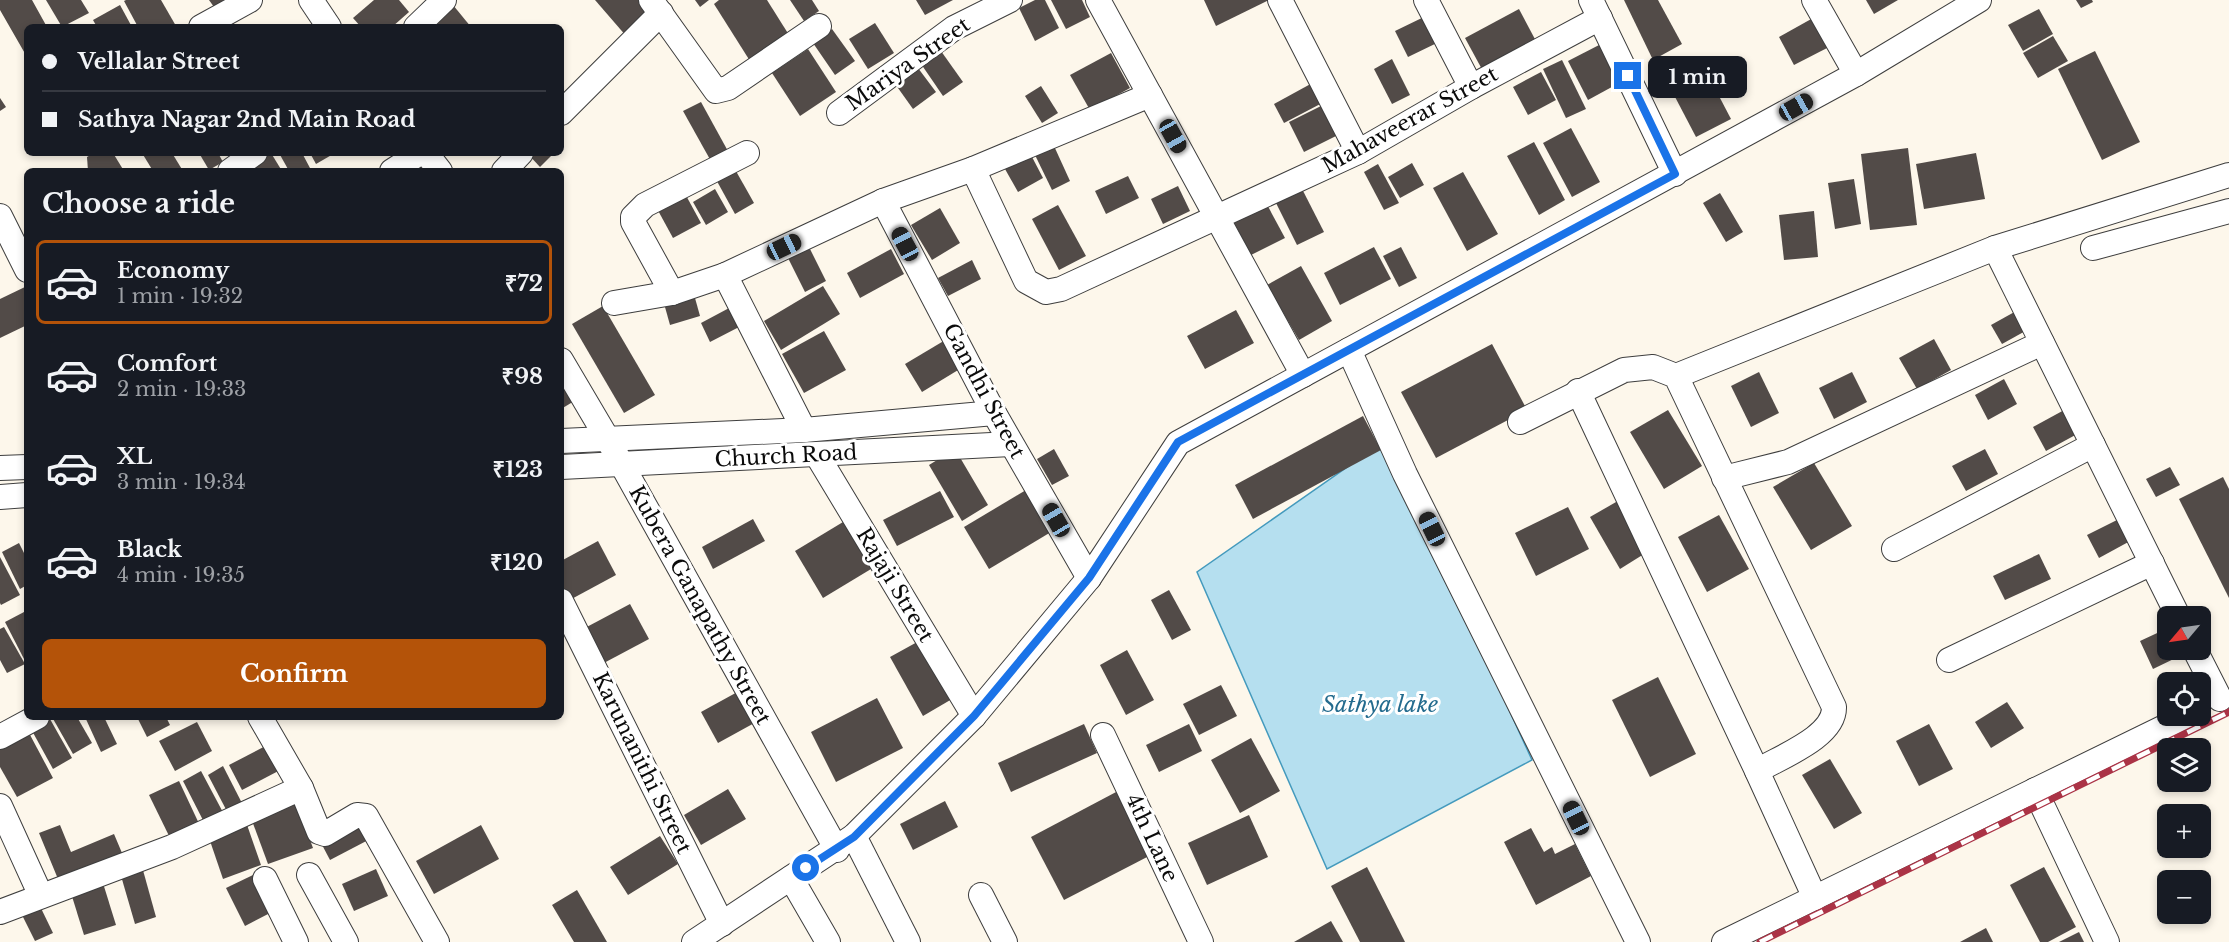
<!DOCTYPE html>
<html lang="en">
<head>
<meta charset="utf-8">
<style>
	:root { --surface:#171b24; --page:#20242c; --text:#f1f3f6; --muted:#9ea1a6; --line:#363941; --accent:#b45309 }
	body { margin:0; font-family:"Libre Baskerville",serif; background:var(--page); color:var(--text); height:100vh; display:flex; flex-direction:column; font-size:22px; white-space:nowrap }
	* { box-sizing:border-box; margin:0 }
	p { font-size:20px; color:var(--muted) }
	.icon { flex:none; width:33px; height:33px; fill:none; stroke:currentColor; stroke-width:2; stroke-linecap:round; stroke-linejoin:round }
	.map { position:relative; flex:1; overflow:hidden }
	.drawer { position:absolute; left:24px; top:168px; width:540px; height:552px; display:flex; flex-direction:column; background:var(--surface); border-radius:9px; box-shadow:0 3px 9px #0003 }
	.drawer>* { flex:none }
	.top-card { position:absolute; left:24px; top:24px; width:540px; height:132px; border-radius:9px; box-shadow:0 3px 9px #0003; display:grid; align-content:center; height:132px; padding:0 18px; background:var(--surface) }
	.needle { width:39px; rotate:241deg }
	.controls { position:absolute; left:2157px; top:606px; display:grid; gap:12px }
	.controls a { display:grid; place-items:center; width:54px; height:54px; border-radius:9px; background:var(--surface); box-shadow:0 3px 9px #0003; font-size:30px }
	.end { position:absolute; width:27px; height:27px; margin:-14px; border:8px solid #1a73e8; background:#fff; box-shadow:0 0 0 3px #fff }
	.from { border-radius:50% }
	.bubble { position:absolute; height:42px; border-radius:9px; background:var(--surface); box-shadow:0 3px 9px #0003; font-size:20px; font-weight:700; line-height:42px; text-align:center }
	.car { position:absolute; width:18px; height:36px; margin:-18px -9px; border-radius:8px; box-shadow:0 0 4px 2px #0007; background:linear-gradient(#222 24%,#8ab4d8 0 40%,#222 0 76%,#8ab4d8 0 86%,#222 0) }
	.top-card b { display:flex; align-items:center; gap:21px; height:57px; font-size:22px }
	.top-card b+b { border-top:2px solid var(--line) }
	.top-card i { width:15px; height:15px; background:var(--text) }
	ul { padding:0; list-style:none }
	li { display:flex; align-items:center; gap:18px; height:84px; margin:0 12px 9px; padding:0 6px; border:3px solid transparent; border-radius:9px }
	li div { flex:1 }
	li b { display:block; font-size:22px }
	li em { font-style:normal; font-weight:700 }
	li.on { border-color:var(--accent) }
	li>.icon { width:54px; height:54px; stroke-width:1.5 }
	h2 { padding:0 18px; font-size:27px; line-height:72px }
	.button { display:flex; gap:12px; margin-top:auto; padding:12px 18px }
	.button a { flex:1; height:69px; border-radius:9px; background:var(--accent); color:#fff; font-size:24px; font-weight:700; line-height:69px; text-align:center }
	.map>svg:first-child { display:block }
	.water { fill:#b5dfef; stroke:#449abd; stroke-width:1.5 }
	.building { fill:#524b48 }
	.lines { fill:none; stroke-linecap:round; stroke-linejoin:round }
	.minor-casing { stroke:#3e3e3e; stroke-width:26 }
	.minor { stroke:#fff; stroke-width:24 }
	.rail-casing { stroke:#ab3346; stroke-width:7 }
	.rail { stroke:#fff; stroke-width:4.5; stroke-dasharray:14; stroke-linecap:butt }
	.route { stroke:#1a73e8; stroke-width:8 }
	.labels { text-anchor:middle; stroke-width:6; stroke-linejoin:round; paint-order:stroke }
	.street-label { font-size:21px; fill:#0b0b0b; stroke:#fff }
	.water-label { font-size:22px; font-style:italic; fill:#236b8e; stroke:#fff }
</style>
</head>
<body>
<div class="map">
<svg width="2229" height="942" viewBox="0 0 2229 942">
	<rect width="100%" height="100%" fill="#fdf7eb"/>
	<polygon class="water" points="1386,440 1532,760 1327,869 1197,572"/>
	<g class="building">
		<polygon points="0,0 32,0 47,27 27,27 27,57 0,10"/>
		<polygon points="46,0 81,0 89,13 62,27"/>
		<polygon points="126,0 161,0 176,26 138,27 124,1"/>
		<polygon points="209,0 225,0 214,7"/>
		<polygon points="374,0 399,0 409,12 392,27 361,27 353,18"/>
		<polygon points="595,0 647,0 657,11 627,37"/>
		<polygon points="695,0 709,0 700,7"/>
		<polygon points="719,0 767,0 789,35 750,61 714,4"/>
		<polygon points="790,0 812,0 819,11 804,21"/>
		<polygon points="916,0 953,0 925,15"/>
		<polygon points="1035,0 1045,0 1059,28 1035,41 1019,8"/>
		<polygon points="1051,0 1082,0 1090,17 1066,29"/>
		<polygon points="1204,0 1269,0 1216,26"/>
		<polygon points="1624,0 1658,0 1682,44 1653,60"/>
		<polygon points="1866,0 1898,0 1874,14"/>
		<polygon points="2076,0 2092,0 2093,2 2081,8"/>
		<polygon points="120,5 132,27 97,27 93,20"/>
		<polygon points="453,5 471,27 432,27"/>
		<polygon points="1519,9 1537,43 1484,73 1465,38"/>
		<polygon points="2039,9 2053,34 2023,51 2008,25"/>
		<polygon points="1428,15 1441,41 1408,57 1395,31"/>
		<polygon points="1813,18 1829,47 1794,65 1779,37"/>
		<polygon points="875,23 894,53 868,69 849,39"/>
		<polygon points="832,29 855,61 835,75 813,43"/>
		<polygon points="2053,36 2068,61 2038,78 2023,53"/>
		<polygon points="936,44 963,82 943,96 917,58"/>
		<polygon points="1601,44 1621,82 1588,100 1568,61"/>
		<polygon points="808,49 836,92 800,116 772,73"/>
		<polygon points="2095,51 2140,142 2102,160 2058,69"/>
		<polygon points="1111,53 1130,88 1090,110 1070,75"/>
		<polygon points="1698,56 1731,119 1696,137 1663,74"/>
		<polygon points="1392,59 1410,95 1392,104 1374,69"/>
		<polygon points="1562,60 1586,109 1566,118 1543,69"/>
		<polygon points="915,64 936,92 913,109 893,81"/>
		<polygon points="1541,72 1556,100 1528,115 1513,87"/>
		<polygon points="1316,81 1326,101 1284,123 1274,104"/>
		<polygon points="1041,86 1058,113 1042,123 1025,96"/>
		<polygon points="0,98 6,107 0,111"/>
		<polygon points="701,102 729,153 712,163 683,111"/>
		<polygon points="1325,104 1340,134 1304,152 1289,122"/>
		<polygon points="1571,128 1600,182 1572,197 1543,143"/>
		<polygon points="1534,142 1565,200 1539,215 1507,156"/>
		<polygon points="1054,146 1070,181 1052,190 1035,155"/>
		<polygon points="1908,148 1917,225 1870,230 1861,154"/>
		<polygon points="94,153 113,153 124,171 88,171 87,157"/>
		<polygon points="142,153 172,153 183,171 153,171"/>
		<polygon points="199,153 218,153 223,162 209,170"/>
		<polygon points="271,153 282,171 254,171 250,165"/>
		<polygon points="279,153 302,153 310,168 305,171 289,171"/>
		<polygon points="310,153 335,153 316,164"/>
		<polygon points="527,153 554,153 540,167"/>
		<polygon points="1976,153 1985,199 1924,209 1916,164"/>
		<polygon points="1031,155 1043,178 1018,192 1005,169"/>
		<polygon points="1412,163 1424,185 1400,198 1388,177"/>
		<polygon points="732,164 754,203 735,214 713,174"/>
		<polygon points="1378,164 1399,203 1384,210 1364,172"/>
		<polygon points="1463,172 1498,234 1467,251 1433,188"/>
		<polygon points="1128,176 1139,198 1106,214 1095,191"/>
		<polygon points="1854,179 1861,224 1835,229 1828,183"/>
		<polygon points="1299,183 1324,232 1297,245 1273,197"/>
		<polygon points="1178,186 1190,211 1163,224 1151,199"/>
		<polygon points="715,189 728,212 706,225 693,202"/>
		<polygon points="683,190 701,223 673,238 655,205"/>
		<polygon points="1720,193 1743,232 1726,242 1703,203"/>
		<polygon points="1264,199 1285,238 1251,255 1231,217"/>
		<polygon points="1058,205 1086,256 1059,270 1032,219"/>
		<polygon points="940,208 960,243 932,260 911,225"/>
		<polygon points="1814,211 1818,257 1784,260 1779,215"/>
		<polygon points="808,245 826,281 805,292 787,256"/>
		<polygon points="1374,247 1391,279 1340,305 1324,273"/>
		<polygon points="1401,247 1417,278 1399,287 1383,256"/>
		<polygon points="891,249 904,274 860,298 847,273"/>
		<polygon points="972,260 981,279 948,296 938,278"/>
		<polygon points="1301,266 1332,321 1299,340 1267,285"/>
		<polygon points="27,286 27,325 0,338 0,299"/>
		<polygon points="823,286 840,314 781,350 764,321"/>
		<polygon points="695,298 700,316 670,325 665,307"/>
		<polygon points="603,306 655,395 624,413 572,324"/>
		<polygon points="731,307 741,326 710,342 701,323"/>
		<polygon points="1236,310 1254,343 1205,369 1187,336"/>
		<polygon points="2018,310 2029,329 2002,344 1991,325"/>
		<polygon points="824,331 846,370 804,393 782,354"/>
		<polygon points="952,336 968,364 922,392 905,364"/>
		<polygon points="1934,339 1951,370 1917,389 1899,358"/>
		<polygon points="1492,344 1527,410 1436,458 1401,392"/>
		<polygon points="1759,372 1779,413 1751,427 1731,386"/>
		<polygon points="1852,372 1867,402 1834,419 1819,388"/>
		<polygon points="561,376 576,400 561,409"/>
		<polygon points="2004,379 2017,404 1988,420 1975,395"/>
		<polygon points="2066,409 2079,433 2046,451 2033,427"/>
		<polygon points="1668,410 1702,466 1664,489 1630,432"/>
		<polygon points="1363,416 1381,450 1253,519 1235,485"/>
		<polygon points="955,449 988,505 962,521 929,465"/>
		<polygon points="1054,449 1069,476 1052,485 1037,459"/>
		<polygon points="1985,449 1998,474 1966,491 1952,466"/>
		<polygon points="1814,463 1852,526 1811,550 1773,487"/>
		<polygon points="2170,467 2180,485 2156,497 2146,479"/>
		<polygon points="2223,477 2229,489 2229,598 2179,499"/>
		<polygon points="1026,490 1051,532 989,569 964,527"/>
		<polygon points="940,491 954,517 897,546 883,520"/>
		<polygon points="1623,498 1652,549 1620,569 1590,517"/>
		<polygon points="1568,507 1589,549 1536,576 1515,533"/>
		<polygon points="1719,515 1749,569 1707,592 1678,537"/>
		<polygon points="853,516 881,563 823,598 795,551"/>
		<polygon points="2121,518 2132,540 2099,558 2087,535"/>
		<polygon points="753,519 765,541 713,569 702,547"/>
		<polygon points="598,541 616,575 566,602 561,592 561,561"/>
		<polygon points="19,543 27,559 27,585 20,589 2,552"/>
		<polygon points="2039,554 2051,579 2005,600 1993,576"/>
		<polygon points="0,557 20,595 1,605 0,603"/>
		<polygon points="1169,590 1191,630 1172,640 1151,600"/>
		<polygon points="630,604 649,639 602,664 583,629"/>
		<polygon points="24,612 27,618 27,657 24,659 5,622"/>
		<polygon points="4,627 25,664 7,673 0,660 0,629"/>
		<polygon points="2168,628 2168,650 2184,650 2186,653 2153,669 2140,641"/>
		<polygon points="919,641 952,699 923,716 890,657"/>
		<polygon points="1127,650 1154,700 1126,715 1100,665"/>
		<polygon points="1658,677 1696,754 1650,777 1612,700"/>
		<polygon points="1221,685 1237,716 1199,735 1183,704"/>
		<polygon points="741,690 758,721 718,743 701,712"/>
		<polygon points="877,698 903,748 836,782 811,732"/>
		<polygon points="2007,702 2024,728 1991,748 1975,722"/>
		<polygon points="52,717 77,717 92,743 73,754"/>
		<polygon points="85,717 104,717 117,744 101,752"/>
		<polygon points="137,717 166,717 170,725 147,737"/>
		<polygon points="50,719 72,758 53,769 31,729"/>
		<polygon points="197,722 212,751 175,771 159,741"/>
		<polygon points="1084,724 1097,753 1011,792 998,763"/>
		<polygon points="1189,724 1202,751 1159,772 1146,745"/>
		<polygon points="1929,724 1953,769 1919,786 1896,741"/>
		<polygon points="29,733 53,778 17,797 0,767 0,749"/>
		<polygon points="1251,738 1280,791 1240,813 1211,760"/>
		<polygon points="273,742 286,767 242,790 229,765"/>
		<polygon points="1830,759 1862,813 1834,829 1802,775"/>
		<polygon points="223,766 246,811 231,819 208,775"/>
		<polygon points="201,771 226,818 207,828 183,781"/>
		<polygon points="179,781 202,830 173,844 149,795"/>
		<polygon points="728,789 746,819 701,845 684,815"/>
		<polygon points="1118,791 1151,855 1064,900 1031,837"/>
		<polygon points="945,801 958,827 913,850 900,824"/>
		<polygon points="296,802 313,848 268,864 251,818"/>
		<polygon points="1249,815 1268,857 1207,885 1188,843"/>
		<polygon points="364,818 374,837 330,860 320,841"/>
		<polygon points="246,822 261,865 223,879 208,835"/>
		<polygon points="60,825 71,852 114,834 122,853 58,879 39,833"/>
		<polygon points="481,825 499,859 434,894 416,861"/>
		<polygon points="1531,828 1544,852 1552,847 1555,854 1575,844 1591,876 1536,905 1504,842"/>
		<polygon points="660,836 678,864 628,895 610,867"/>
		<polygon points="141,863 156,917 135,924 119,869"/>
		<polygon points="1367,867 1405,942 1360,942 1331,886"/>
		<polygon points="2044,867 2076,927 2048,942 2040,942 2010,885"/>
		<polygon points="376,869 388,896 354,911 342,884"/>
		<polygon points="253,875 272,912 245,926 226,888"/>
		<polygon points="102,880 116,925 84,935 70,890"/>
		<polygon points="577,890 607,942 574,942 552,905"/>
		<polygon points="38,902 53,933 35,941 20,911"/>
		<polygon points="1331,921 1343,942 1294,942"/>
		<polygon points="1986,928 1993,942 1960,942"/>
		<polygon points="2079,932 2084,942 2059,942"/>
	</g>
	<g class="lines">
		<defs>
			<g id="minor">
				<polyline points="311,0 329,27"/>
				<polyline points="651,0 716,91 728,88 819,26"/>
				<polyline points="1098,0 1303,375"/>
				<polyline points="1280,0 1358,152"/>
				<polyline points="1426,0 1471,87"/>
				<polyline points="1591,0 1675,174"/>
				<polyline points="1814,0 1856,74"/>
				<polyline points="201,27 250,0"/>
				<polyline points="416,27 444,0"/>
				<polyline points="561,113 661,13"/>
				<polyline points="839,113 954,28 1010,0"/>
				<polyline points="426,153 440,171"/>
				<polyline points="973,169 1026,281 1046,292 1061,289 1358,152 1471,87 1600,18"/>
				<polyline points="230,171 255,153"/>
				<polyline points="392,171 420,153"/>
				<polyline points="504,171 521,153"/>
				<polyline points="883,201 994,413 1089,578"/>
				<polyline points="0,216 27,270"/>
				<polyline points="1995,248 2229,175"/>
				<polyline points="2093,248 2229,211"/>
				<polyline points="725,275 804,430"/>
				<polyline points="672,293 633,222 633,217 645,205 747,153"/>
				<polyline points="614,303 672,293 725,275 883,201 973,169 1150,95"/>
				<polyline points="1349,350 1405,474 1638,942"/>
				<polyline points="561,360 607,438 837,850"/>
				<polyline points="1676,376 1995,248 2178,616"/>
				<polyline points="1578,391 1757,771"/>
				<path d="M1520,422L1624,370L1653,367L1676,376L1834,707C1835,737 1780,757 1757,771L1815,898"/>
				<polyline points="561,441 804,430 994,413"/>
				<polyline points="817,455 974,716"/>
				<polyline points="561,467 1011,444"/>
				<polyline points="0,468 27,467"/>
				<polyline points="1724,478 1788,462 2042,343"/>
				<polyline points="0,497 27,495"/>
				<polyline points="1894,549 2093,445"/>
				<polyline points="561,601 722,924"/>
				<polyline points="2195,650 2220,699"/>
				<polyline points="1949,660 2152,563"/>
				<polyline points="260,717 301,788 319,832 325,834 357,815 366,816 437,942"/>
				<polyline points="1103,735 1201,942"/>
				<polyline points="0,737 37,717"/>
				<polyline points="2035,790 2107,942"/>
				<polyline points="0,806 41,896"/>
				<polyline points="854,836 908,942"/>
				<polyline points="309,875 346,942"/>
				<polyline points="791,878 828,942"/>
				<polyline points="265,879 296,942"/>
				<polyline points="981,895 1005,942"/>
				<polyline points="0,912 172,847 301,788"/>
				<polyline points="694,942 854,836 974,716 1089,578 1178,443 1856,74 1979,0"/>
				<polyline points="1724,942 2187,716"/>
			</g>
		</defs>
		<use href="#minor" class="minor-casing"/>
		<use href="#minor" class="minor"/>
		<defs>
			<polyline id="rail" points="1760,942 2229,712"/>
		</defs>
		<use href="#rail" class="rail-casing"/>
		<use href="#rail" class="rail"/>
	</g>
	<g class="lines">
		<polyline class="route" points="806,868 854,837 974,716 1089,578 1178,442 1675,174 1628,76"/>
	</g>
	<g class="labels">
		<g class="street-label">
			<text transform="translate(908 64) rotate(-35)" y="7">Mariya Street</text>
			<text transform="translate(1410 120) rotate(-29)" y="7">Mahaveerar Street</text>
			<text transform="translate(984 391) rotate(62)" y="7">Gandhi Street</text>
			<text transform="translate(786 456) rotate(-3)" y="7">Church Road</text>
			<text transform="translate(895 585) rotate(59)" y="7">Rajaji Street</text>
			<text transform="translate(700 605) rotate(61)" y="7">Kubera Ganapathy Street</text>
			<text transform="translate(642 763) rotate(64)" y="7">Karunanithi Street</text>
			<text transform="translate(1152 838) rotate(65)" y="7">4th Lane</text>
		</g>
		<g class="water-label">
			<text x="1380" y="712">Sathya lake</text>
		</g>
	</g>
</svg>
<div class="controls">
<a><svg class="needle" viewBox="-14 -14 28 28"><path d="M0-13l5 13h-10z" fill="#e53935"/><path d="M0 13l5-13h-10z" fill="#9ea1a6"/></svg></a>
<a><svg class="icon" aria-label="locate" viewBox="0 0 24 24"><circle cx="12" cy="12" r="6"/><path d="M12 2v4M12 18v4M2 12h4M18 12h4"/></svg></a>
<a><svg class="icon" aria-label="layers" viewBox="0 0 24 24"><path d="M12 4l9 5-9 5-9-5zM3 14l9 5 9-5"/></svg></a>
<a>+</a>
<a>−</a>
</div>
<i class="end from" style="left:806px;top:868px"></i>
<i class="end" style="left:1628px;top:76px"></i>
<div class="bubble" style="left:1648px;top:56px;width:99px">1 min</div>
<i class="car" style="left:1796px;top:107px;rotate:61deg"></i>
<i class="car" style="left:1173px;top:136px;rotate:151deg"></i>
<i class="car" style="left:905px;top:244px;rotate:332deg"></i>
<i class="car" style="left:784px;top:247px;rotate:65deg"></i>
<i class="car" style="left:1056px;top:520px;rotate:330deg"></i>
<i class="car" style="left:1432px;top:529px;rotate:334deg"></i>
<i class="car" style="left:1576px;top:818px;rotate:334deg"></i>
<div class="top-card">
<b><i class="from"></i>Vellalar Street</b>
<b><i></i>Sathya Nagar 2nd Main Road</b>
</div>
<section class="drawer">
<h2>Choose a ride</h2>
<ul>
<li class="on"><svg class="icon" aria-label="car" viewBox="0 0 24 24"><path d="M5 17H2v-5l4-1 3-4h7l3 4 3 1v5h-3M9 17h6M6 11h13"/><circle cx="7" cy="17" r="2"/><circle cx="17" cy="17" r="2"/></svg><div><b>Economy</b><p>1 min · 19:32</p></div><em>₹72</em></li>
<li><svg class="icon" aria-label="car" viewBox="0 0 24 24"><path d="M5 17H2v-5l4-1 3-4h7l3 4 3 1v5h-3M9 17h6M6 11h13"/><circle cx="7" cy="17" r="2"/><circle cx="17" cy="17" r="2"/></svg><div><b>Comfort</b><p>2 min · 19:33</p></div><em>₹98</em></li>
<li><svg class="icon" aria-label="car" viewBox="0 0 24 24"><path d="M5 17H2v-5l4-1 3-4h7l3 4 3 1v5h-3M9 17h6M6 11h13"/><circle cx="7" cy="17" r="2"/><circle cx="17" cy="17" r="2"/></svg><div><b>XL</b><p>3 min · 19:34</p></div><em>₹123</em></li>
<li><svg class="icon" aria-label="car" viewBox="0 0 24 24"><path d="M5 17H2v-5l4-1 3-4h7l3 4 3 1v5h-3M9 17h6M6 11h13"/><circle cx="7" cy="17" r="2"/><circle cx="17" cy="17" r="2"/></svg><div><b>Black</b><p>4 min · 19:35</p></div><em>₹120</em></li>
</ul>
<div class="button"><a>Confirm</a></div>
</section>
</div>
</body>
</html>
